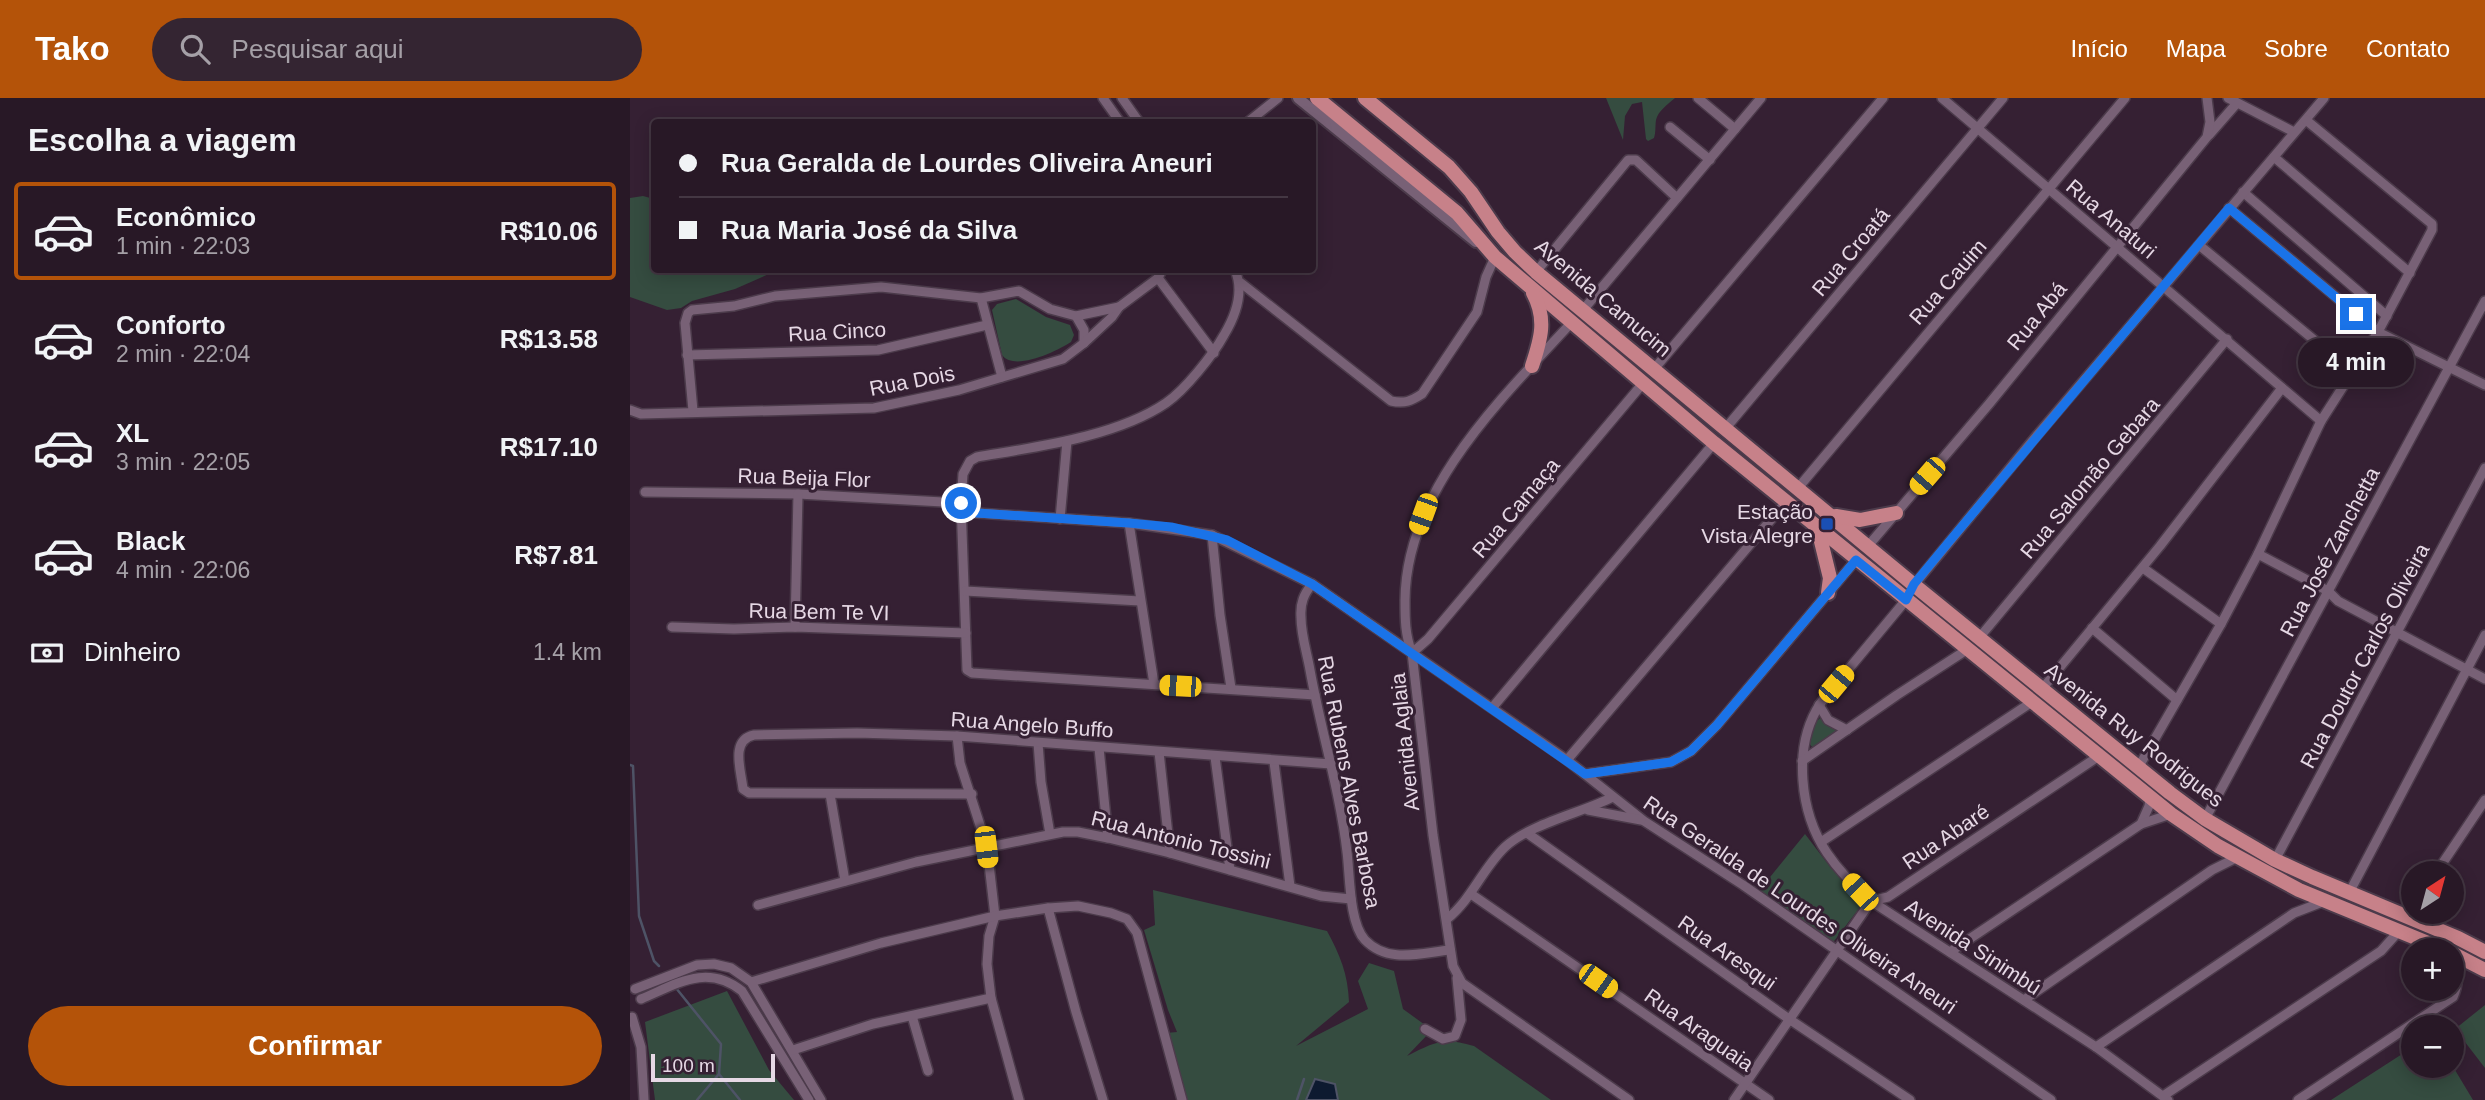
<!DOCTYPE html>
<html lang="pt">
<head>
<meta charset="utf-8">
<style>
	:root { --surface:#281826; --page:#342532; --text:#f1f3f6; --muted:#a5a0a7; --line:#443743; --accent:#b45309 }
	body { margin:0; font-family:Helvetica,sans-serif; background:var(--page); color:var(--text); height:100vh; display:flex; flex-direction:column; font-size:26px; white-space:nowrap }
	* { box-sizing:border-box; margin:0 }
	p { font-size:23px; color:var(--muted) }
	.icon { flex:none; width:38px; height:38px; fill:none; stroke:currentColor; stroke-width:2; stroke-linecap:round; stroke-linejoin:round }
	.map { position:relative; flex:1; overflow:hidden }
	.sheet { display:flex; flex-direction:column; background:var(--surface); width:630px }
	.sheet>* { flex:none }
	.top-card { position:absolute; left:21px; top:21px; width:665px; height:154px; border-radius:7px; box-shadow:0 4px 18px #0003,0 0 0 2px var(--line); display:grid; align-content:center; height:154px; padding:0 28px; background:var(--surface) }
	.needle { width:46px; rotate:36deg }
	.controls { position:absolute; left:1771px; top:763px; display:grid; gap:14px }
	.controls a { display:grid; place-items:center; width:63px; height:63px; border-radius:50%; background:var(--surface); box-shadow:0 4px 18px #0003,0 0 0 2px var(--line); font-size:35px }
	.scale { position:absolute; left:21px; bottom:18px; width:124px; box-sizing:border-box; padding-left:7px; border:4px solid #e6d8e5; border-top:0; font-size:19px; line-height:24px; white-space:nowrap; color:#e6d8e5; -webkit-text-stroke:5px #352033; paint-order:stroke }
	.end { position:absolute; width:32px; height:32px; margin:-16px; border:9px solid #1a73e8; background:#fff; box-shadow:0 0 0 4px #fff }
	.from { border-radius:50% }
	.bubble { position:absolute; height:49px; border-radius:24px; background:var(--surface); box-shadow:0 4px 18px #0003,0 0 0 2px var(--line); font-size:23px; font-weight:600; line-height:49px; text-align:center }
	.car { position:absolute; width:21px; height:42px; margin:-21px -10px; border-radius:9px; box-shadow:0 0 5px 2px #0007; background:linear-gradient(#f5c518 24%,#345 0 40%,#f5c518 0 76%,#345 0 86%,#f5c518 0) }
	.top-card b { display:flex; align-items:center; gap:24px; height:66px; font-size:26px }
	.top-card b+b { border-top:2px solid var(--line) }
	.top-card i { width:18px; height:18px; background:var(--text) }
	ul { padding:0; list-style:none }
	li { display:flex; align-items:center; gap:21px; height:98px; margin:0 14px 10px; padding:0 14px; border:4px solid transparent; border-radius:7px }
	li div { flex:1 }
	li b { display:block; font-size:26px }
	li em { font-style:normal; font-weight:600 }
	li.current { border-color:var(--accent) }
	li>.icon { width:63px; height:63px; stroke-width:1.5 }
	h2 { padding:0 28px; font-size:32px; line-height:84px }
	.pay { display:flex; align-items:center; gap:18px; height:77px; padding:0 28px; font-size:26px }
	.pay p { margin-inline-start:auto }
	.action { display:flex; gap:14px; margin-top:auto; padding:14px 28px }
	.action a { flex:1; height:80px; border-radius:42px; background:var(--accent); color:#fff; font-size:28px; font-weight:600; line-height:80px; text-align:center }
	header { display:flex; align-items:center; gap:42px; box-sizing:border-box; height:98px; padding:0 35px; background:var(--accent); color:#fff }
	header strong { font-size:33px }
	nav { display:flex; gap:38px; margin-inline-start:auto; font-size:24px }
	.search { width:490px; height:63px; background:var(--page); display:flex; align-items:center; gap:18px; box-sizing:border-box; padding:0 24px; border-radius:38px; color:var(--muted); font-size:26px }
	main { display:flex; flex:1; min-height:0 }
	.map>svg:first-child { display:block }
	.green { fill:#354c40 }
	.water { fill:#0d1a30; stroke:#4e5366; stroke-width:2 }
	.lines { fill:none; stroke-linecap:round; stroke-linejoin:round }
	.stream { stroke:#4e5366; stroke-width:2.5 }
	.minor-casing { stroke:#4c3b4b; stroke-width:12 }
	.tertiary-casing { stroke:#4c3b4b; stroke-width:14 }
	.primary-casing { stroke:#4c3b4b; stroke-width:18 }
	.minor { stroke:#786176; stroke-width:9 }
	.tertiary { stroke:#786176; stroke-width:10 }
	.primary { stroke:#c78189; stroke-width:14 }
	.route { stroke:#1a73e8; stroke-width:9 }
	.transit-dot { fill:#1a4fb4; stroke:#352033; stroke-width:2.5 }
	.labels { text-anchor:middle; stroke-width:6; stroke-linejoin:round; paint-order:stroke }
	.street-label { font-size:21px; fill:#e6d8e5; stroke:#352033 }
	.poi-label { font-size:21px; fill:#e6d8e5; stroke:#352033; text-anchor:end }
</style>
</head>
<body>
<header>
<strong>Tako</strong>
<div class="search"><svg class="icon" aria-label="search" viewBox="0 0 24 24"><circle cx="10" cy="10" r="6"/><path d="M15 15l6 6"/></svg>Pesquisar aqui</div>
<nav><a>Início</a><a>Mapa</a><a>Sobre</a><a>Contato</a></nav>
</header>
<main>
<section class="sheet">
<h2>Escolha a viagem</h2>
<ul>
<li class="current"><svg class="icon" aria-label="car" viewBox="0 0 24 24"><path d="M5 17H2v-5l4-1 3-4h7l3 4 3 1v5h-3M9 17h6M6 11h13"/><circle cx="7" cy="17" r="2"/><circle cx="17" cy="17" r="2"/></svg><div><b>Econômico</b><p>1 min · 22:03</p></div><em>R$10.06</em></li>
<li><svg class="icon" aria-label="car" viewBox="0 0 24 24"><path d="M5 17H2v-5l4-1 3-4h7l3 4 3 1v5h-3M9 17h6M6 11h13"/><circle cx="7" cy="17" r="2"/><circle cx="17" cy="17" r="2"/></svg><div><b>Conforto</b><p>2 min · 22:04</p></div><em>R$13.58</em></li>
<li><svg class="icon" aria-label="car" viewBox="0 0 24 24"><path d="M5 17H2v-5l4-1 3-4h7l3 4 3 1v5h-3M9 17h6M6 11h13"/><circle cx="7" cy="17" r="2"/><circle cx="17" cy="17" r="2"/></svg><div><b>XL</b><p>3 min · 22:05</p></div><em>R$17.10</em></li>
<li><svg class="icon" aria-label="car" viewBox="0 0 24 24"><path d="M5 17H2v-5l4-1 3-4h7l3 4 3 1v5h-3M9 17h6M6 11h13"/><circle cx="7" cy="17" r="2"/><circle cx="17" cy="17" r="2"/></svg><div><b>Black</b><p>4 min · 22:06</p></div><em>R$7.81</em></li>
</ul>
<div class="pay"><svg class="icon" aria-label="cash" viewBox="0 0 24 24"><path d="M3 7h18v10H3z"/><circle cx="12" cy="12" r="2"/></svg>Dinheiro<p>1.4 km</p></div>
<div class="action"><a>Confirmar</a></div>
</section>
<div class="map">
<svg width="1855" height="1002" viewBox="0 0 1855 1002">
	<rect width="100%" height="100%" fill="#352033"/>
	<g class="green">
		<path d="M976,0H1045C1038,6 1028,13 1026,22C1025,29 1026,34 1024,40L1018,43L1016,41L1012,4L1002,6L995,18L993,42Z"/>
		<polygon points="13,98 24,101 24,172 148,172 105,191 62,203 51,210 37,212 0,199 0,100"/>
		<path d="M386,201L416,219L440,227L444,237L441,244C427,253 384,274 372,257L362,212L367,206Z"/>
		<polygon points="1190,620 1209,632 1193,644 1182,649 1179,645 1183,627"/>
		<polygon points="1175,736 1201,770 1225,795 1231,808 1201,847 1128,794"/>
		<path d="M523,792L697,833C710,857 718,876 719,904L666,948L738,911L728,883L739,865L764,873L773,911L802,932L777,958C805,944 812,939 844,948L921,1002H553L536,935L547,934L538,912L514,832L525,827Z"/>
		<polygon points="97,893 139,972 164,1002 25,1002 15,924"/>
		<polygon points="1855,907 1855,970 1825,931"/>
		<polygon points="1783,949 1783,968 1822,967 1843,1002 1701,1002"/>
	</g>
	<polygon class="water" points="685,981 705,986 708,1002 676,1002"/>
	<g class="lines">
		<g class="stream">
			<polyline points="0,667 3,668 9,818 24,863 29,868"/>
			<polyline points="46,890 91,946 89,976 67,1002"/>
			<polyline points="89,976 110,1002"/>
			<polyline points="667,1002 674,981"/>
		</g>
		<defs>
			<g id="minor">
				<polyline points="473,0 490,24"/>
				<polyline points="492,0 509,24"/>
				<polyline points="1068,0 1105,31"/>
				<polyline points="1312,0 1691,323"/>
				<polyline points="1598,0 1664,34"/>
				<polyline points="618,24 648,0"/>
				<polyline points="1040,29 1080,62"/>
				<polyline points="1579,37 1607,5"/>
				<polyline points="1644,59 1780,175"/>
				<polyline points="1613,94 1757,218"/>
				<polyline points="1599,110 1748,234 1855,287"/>
				<polyline points="1569,147 1723,274"/>
				<path d="M605,172C614,193 606,217 594,237C583,257 555,292 536,305C486,339 405,349 347,359L340,363L333,376L331,405L337,572L342,575L685,597"/>
				<polyline points="906,174 998,62 1006,62 1047,100"/>
				<polyline points="528,180 584,255"/>
				<path d="M611,185L761,303C775,306 781,303 792,296L847,214L856,179L865,159"/>
				<polyline points="351,200 372,279"/>
				<polyline points="953,212 1131,0"/>
				<polyline points="446,218 454,232 454,245"/>
				<path d="M942,224C871,301 776,392 775,502C775,521 775,537 782,555L803,737L823,868L832,885L999,1002"/>
				<polyline points="57,257 248,252 357,227"/>
				<polyline points="1025,270 1253,0"/>
				<polyline points="0,312 11,316 244,310 329,292 433,261 454,245 482,219 489,209 528,180 532,172"/>
				<polyline points="63,313 55,225 58,215 62,212 104,208 145,198 251,189 351,200 389,193 420,211 446,218 489,209"/>
				<polyline points="1095,331 1373,0"/>
				<polyline points="1168,390 1495,0"/>
				<polyline points="15,394 168,396 331,405"/>
				<polyline points="332,414 499,425 582,437 682,486 937,662 1014,723 1113,787 1421,1002"/>
				<polyline points="430,421 437,343"/>
				<polyline points="499,425 524,586"/>
				<polyline points="582,437 590,517 601,590"/>
				<polyline points="1238,448 1359,306 1577,39 1580,24 1577,0"/>
				<polyline points="1628,456 1698,493 1708,503 1855,581"/>
				<polyline points="1513,470 1591,526"/>
				<path d="M682,486C674,496 670,505 671,519C671,537 677,555 680,572C691,633 710,693 717,754C720,777 719,825 735,842C758,866 790,855 820,852"/>
				<polyline points="1284,487 1403,342 1694,0"/>
				<polyline points="335,493 510,503"/>
				<path d="M1276,502C1256,526 1237,549 1217,573C1208,584 1198,595 1190,606C1162,649 1170,715 1197,755C1209,773 1225,789 1241,803L1466,949L1538,1002"/>
				<polyline points="42,529 104,531 165,529 336,535"/>
				<polyline points="165,529 168,396"/>
				<polyline points="1462,530 1547,602"/>
				<polyline points="1349,540 1597,241"/>
				<polyline points="782,555 798,541 1014,284"/>
				<polyline points="1412,591 1530,448 1652,290"/>
				<polyline points="1189,607 1198,622 1217,632"/>
				<polyline points="862,610 1084,345"/>
				<polyline points="327,638 330,665 357,749 365,818 359,838 357,866 361,900 389,1002"/>
				<polyline points="408,645 411,684 420,736"/>
				<polyline points="469,650 478,740"/>
				<polyline points="529,654 540,755"/>
				<polyline points="585,659 600,772"/>
				<polyline points="937,662 1156,404"/>
				<polyline points="1172,663 1267,597 1338,551"/>
				<polyline points="644,664 660,788"/>
				<polyline points="1508,670 1591,526 1628,456 1691,323 1748,234 1802,132 1802,126 1676,22"/>
				<polyline points="955,676 1041,664 1061,653 1087,627 1226,462"/>
				<polyline points="200,696 215,783"/>
				<path d="M342,696L119,695L113,691C111,672 100,642 124,637L227,635L327,638L701,666"/>
				<polyline points="958,712 1011,722"/>
				<polyline points="1575,721 1855,203"/>
				<polyline points="1511,726 1519,708 1520,699"/>
				<polyline points="897,735 1159,921 1280,1002"/>
				<polyline points="1191,744 1402,604"/>
				<polyline points="1645,762 1855,370"/>
				<polyline points="1806,775 1855,702"/>
				<polyline points="1719,795 1855,537"/>
				<polyline points="841,796 1139,1002"/>
				<polyline points="128,807 286,764 433,734 448,734 478,740 540,755 691,798 721,801"/>
				<polyline points="418,810 446,914 473,1002"/>
				<path d="M817,821C842,801 852,771 875,749C900,726 951,715 983,699"/>
				<polyline points="1320,854 1511,726 1541,716"/>
				<polyline points="121,884 251,845 365,818 418,810 448,808 481,815 497,821 507,835 552,1002"/>
				<polyline points="5,891 67,867 84,866 101,870 121,884 191,1002"/>
				<path d="M11,901C47,886 77,865 112,893L179,1002"/>
				<polyline points="1394,902 1582,772 1608,759"/>
				<polyline points="282,918 298,973"/>
				<polyline points="2,919 11,949 14,1002"/>
				<polyline points="795,931 813,941 825,938 831,922 827,880"/>
				<polyline points="1466,949 1664,815 1695,803"/>
				<polyline points="163,952 243,926 361,900"/>
				<polyline points="1533,998 1751,853 1769,833"/>
				<polyline points="1104,1002 1241,803 1258,799 1469,658"/>
				<path d="M1668,1002L1823,899C1830,884 1827,873 1822,858"/>
			</g>
			<polyline id="tertiary" points="668,0 846,144"/>
			<g id="primary">
				<polyline points="687,0 827,115 865,159 1084,345 1541,716 1588,748 1669,792 1815,852"/>
				<polyline points="735,0 819,69 841,94 868,134 885,154 906,174 1284,487 1540,695 1575,721 1645,762 1682,779 1828,840 1855,854"/>
				<path d="M902,268C911,241 917,221 903,195"/>
				<polyline points="1206,418 1230,422 1266,415"/>
				<polyline points="1188,431 1200,480 1198,495"/>
				<polyline points="1822,855 1855,872"/>
			</g>
		</defs>
		<use href="#minor" class="minor-casing"/>
		<use href="#tertiary" class="tertiary-casing"/>
		<use href="#primary" class="primary-casing"/>
		<use href="#minor" class="minor"/>
		<use href="#tertiary" class="tertiary"/>
		<use href="#primary" class="primary"/>
	</g>
	<g class="lines">
		<polyline class="route" points="331,405 332,414 499,425 541,429 597,442 682,486 955,676 1041,664 1061,653 1087,627 1226,462 1276,502 1284,486 1318,445 1599,110 1726,216"/>
	</g>
	<rect class="transit-dot" x="1190" y="419" width="14" height="14" rx="3.5"/>
	<g class="labels">
		<g class="street-label">
			<text transform="translate(1481 121) rotate(40)" y="7">Rua Anaturi</text>
			<text transform="translate(1221 154) rotate(-50)" y="7">Rua Croatá</text>
			<text transform="translate(1318 184) rotate(-49)" y="7">Rua Cauim</text>
			<text transform="translate(973 200) rotate(40)" y="7">Avenida Camucim</text>
			<text transform="translate(1407 218) rotate(-51)" y="7">Rua Abá</text>
			<text transform="translate(207 234) rotate(-3)" y="7">Rua Cinco</text>
			<text transform="translate(282 283) rotate(-11)" y="7">Rua Dois</text>
			<text transform="translate(174 380) rotate(2)" y="7">Rua Beija Flor</text>
			<text transform="translate(1460 380) rotate(-50)" y="7">Rua Salomão Gebara</text>
			<text transform="translate(886 410) rotate(-50)" y="7">Rua Camaça</text>
			<text transform="translate(1700 454) rotate(-62)" y="7">Rua José Zanchetta</text>
			<text transform="translate(189 514) rotate(1)" y="7">Rua Bem Te VI</text>
			<text transform="translate(1735 558) rotate(-62)" y="7">Rua Doutor Carlos Oliveira</text>
			<text transform="translate(402 627) rotate(4)" y="7">Rua Angelo Buffo</text>
			<text transform="translate(1504 637) rotate(38)" y="7">Avenida Ruy Rodrigues</text>
			<text transform="translate(775 644) rotate(-96)" y="7">Avenida Aglaia</text>
			<text transform="translate(719 684) rotate(79)" y="7">Rua Rubens Alves Barbosa</text>
			<text transform="translate(1316 739) rotate(-34)" y="7">Rua Abaré</text>
			<text transform="translate(551 742) rotate(14)" y="7">Rua Antonio Tossini</text>
			<text transform="translate(1170 807) rotate(34)" y="7">Rua Geralda de Lourdes Oliveira Aneuri</text>
			<text transform="translate(1343 849) rotate(33)" y="7">Avenida Sinimbú</text>
			<text transform="translate(1097 855) rotate(35)" y="7">Rua Aresqui</text>
			<text transform="translate(1069 932) rotate(35)" y="7">Rua Araguaia</text>
		</g>
		<g class="poi-label">
			<text x="1183" y="421">Estação<tspan x="1183" dy="24">Vista Alegre</tspan></text>
		</g>
	</g>
</svg>
<div class="controls">
<a><svg class="needle" viewBox="-14 -14 28 28"><path d="M0-13l5 13h-10z" fill="#e53935"/><path d="M0 13l5-13h-10z" fill="#a5a0a7"/></svg></a>
<a>+</a>
<a>−</a>
</div>
<div class="scale">100 m</div>
<i class="end from" style="left:331px;top:405px"></i>
<i class="end" style="left:1726px;top:216px"></i>
<div class="bubble" style="left:1668px;top:240px;width:116px">4 min</div>
<i class="car" style="left:1297px;top:378px;rotate:221deg"></i>
<i class="car" style="left:793px;top:416px;rotate:200deg"></i>
<i class="car" style="left:1206px;top:586px;rotate:40deg"></i>
<i class="car" style="left:550px;top:588px;rotate:273deg"></i>
<i class="car" style="left:356px;top:749px;rotate:173deg"></i>
<i class="car" style="left:1230px;top:794px;rotate:317deg"></i>
<i class="car" style="left:968px;top:883px;rotate:125deg"></i>
<div class="top-card">
<b><i class="from"></i>Rua Geralda de Lourdes Oliveira Aneuri</b>
<b><i></i>Rua Maria José da Silva</b>
</div>
</div>
</main>
</body>
</html>
